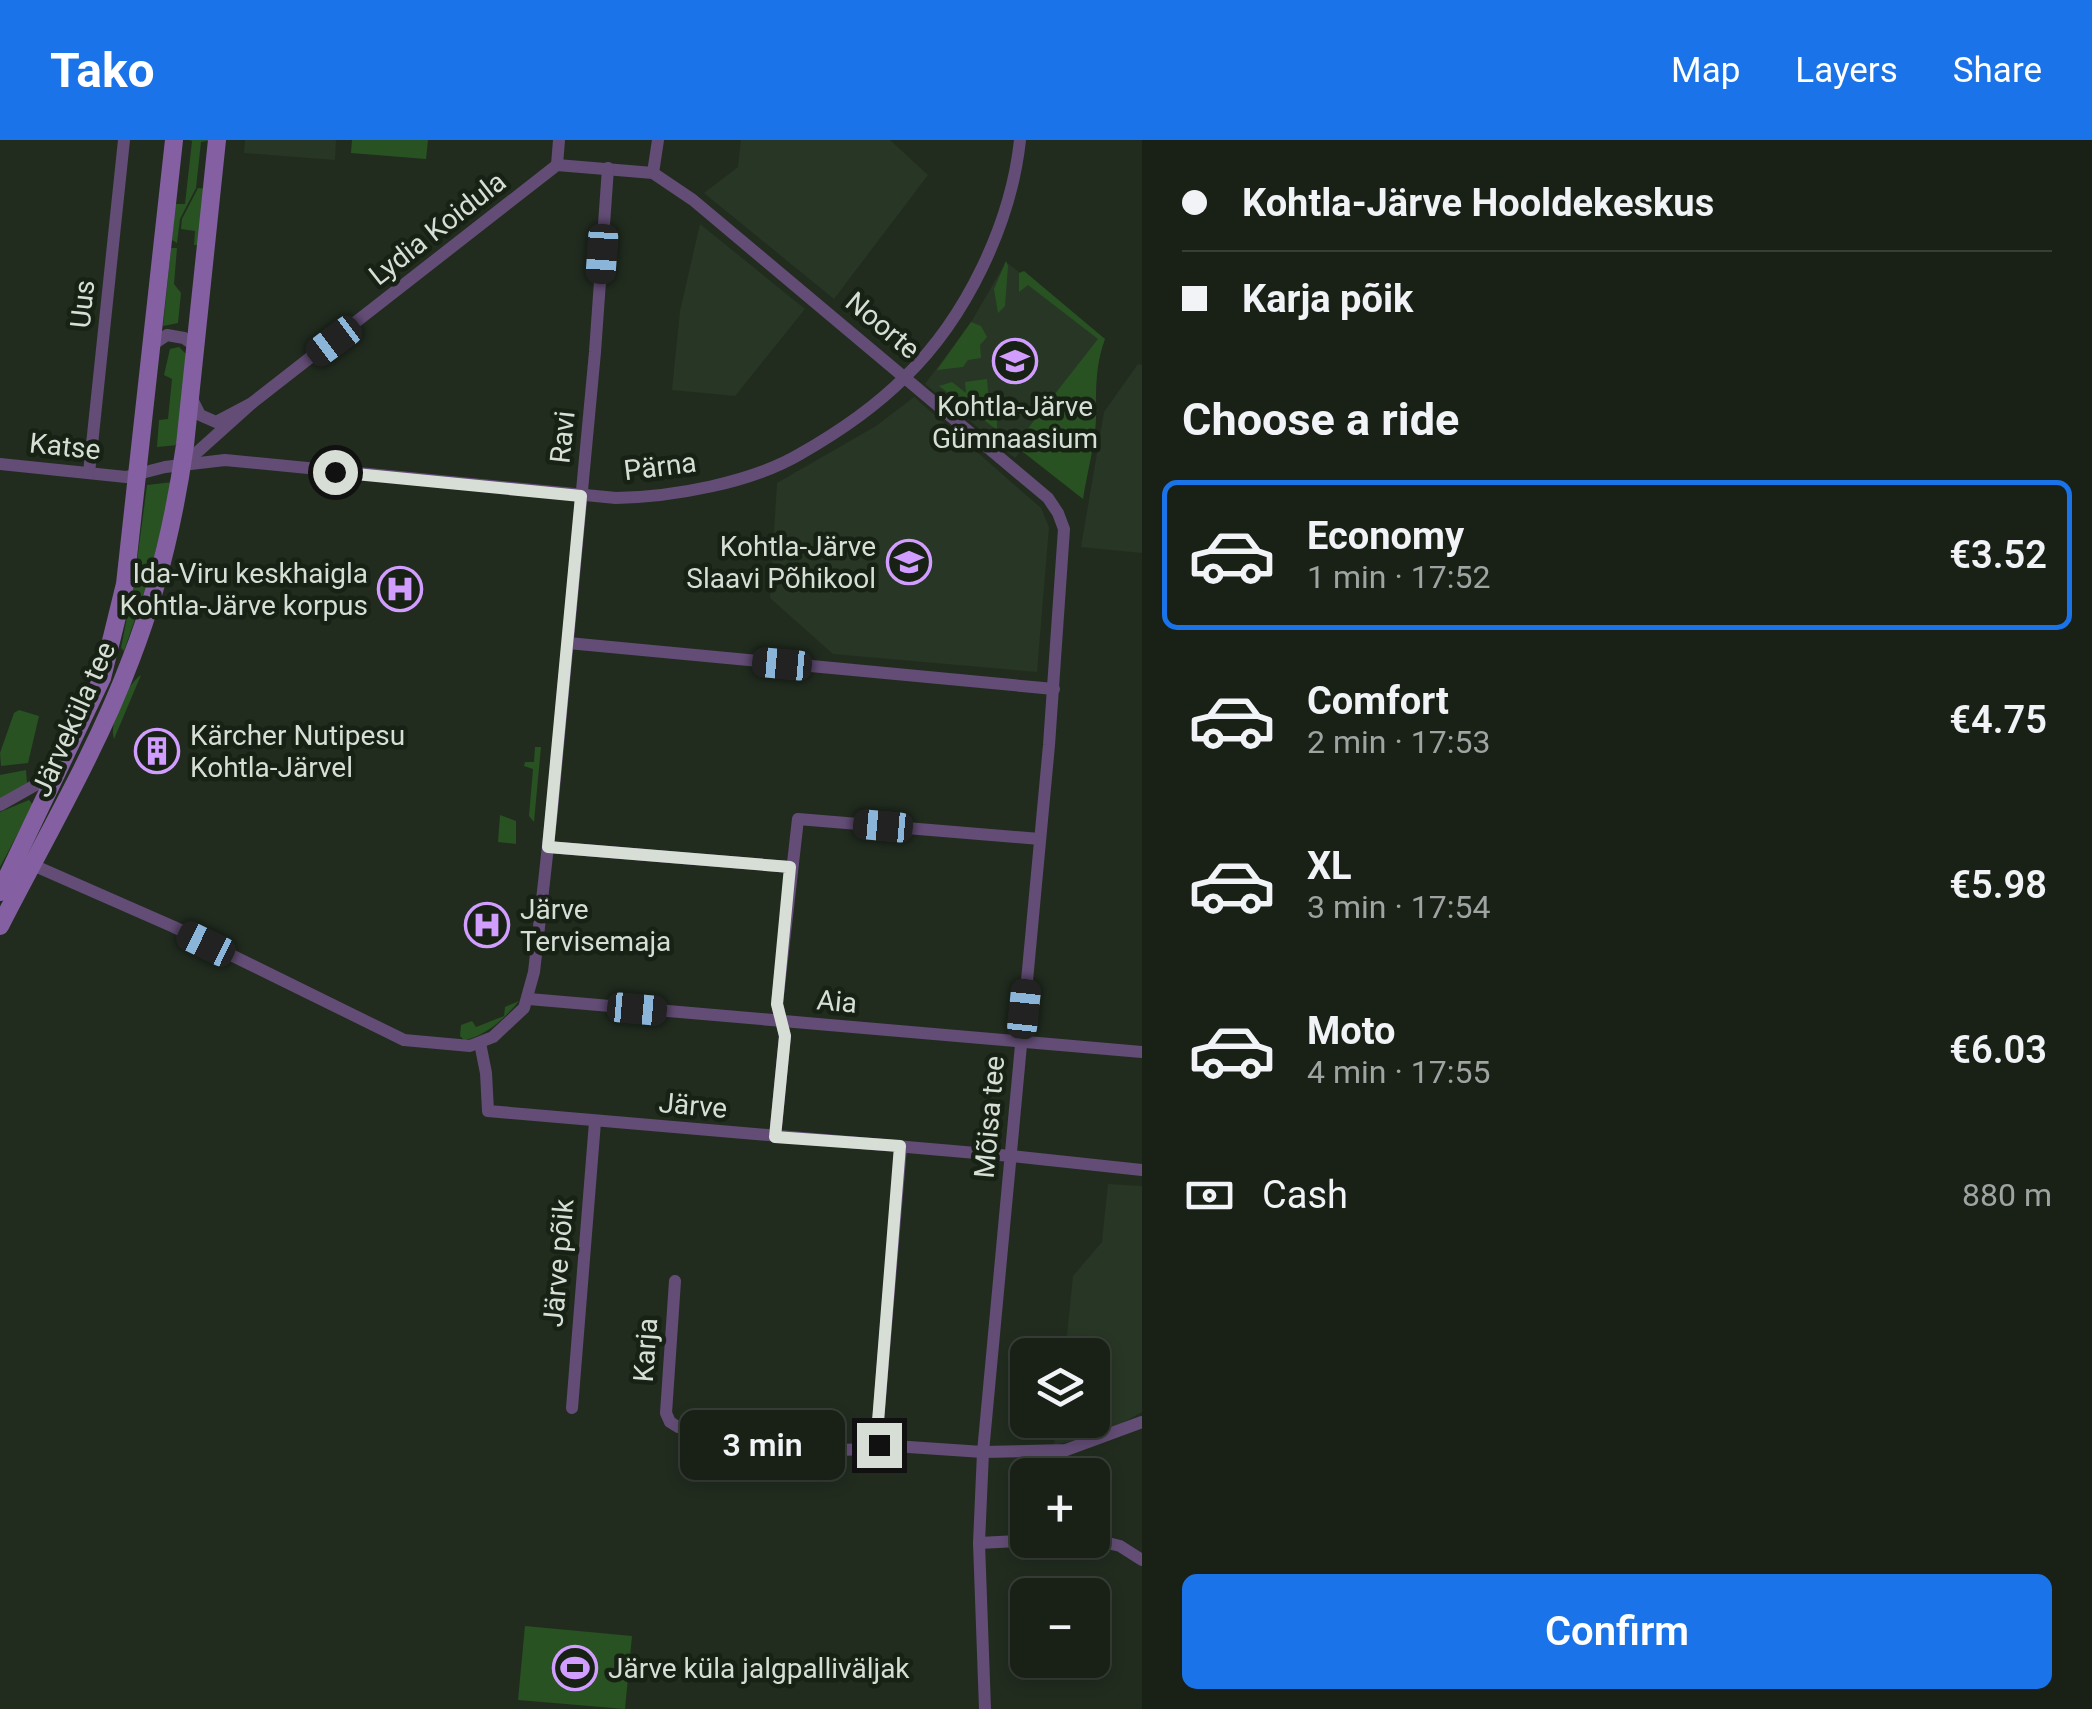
<!DOCTYPE html>
<html lang="en">
<head>
<meta charset="utf-8">
<style>
	:root { --surface:#192117; --page:#222920; --text:#f1f3f6; --muted:#9fa3a1; --line:#373e36; --accent:#1a73e8 }
	body { margin:0; font-family:Roboto,sans-serif; background:var(--page); color:var(--text); height:100vh; display:flex; flex-direction:column; font-size:38px; white-space:nowrap }
	* { box-sizing:border-box; margin:0 }
	p { font-size:32px; color:var(--muted) }
	.icon { flex:none; width:55px; height:55px; fill:none; stroke:currentColor; stroke-width:2; stroke-linecap:round; stroke-linejoin:round }
	.map { position:relative; flex:1; overflow:hidden }
	.side { display:flex; flex-direction:column; background:var(--surface); width:950px }
	.side>* { flex:none }
	.top-card { display:grid; align-content:center; height:220px; padding:0 40px; background:var(--surface) }
	.buttons { position:absolute; left:1010px; top:1198px; display:grid; gap:20px }
	.buttons a { display:grid; place-items:center; width:100px; height:100px; border-radius:15px; background:var(--surface); box-shadow:0 5px 15px #0003,0 0 0 2px var(--line); font-size:50px }
	.end { position:absolute; width:45px; height:45px; margin:-22px; border:12px solid #d7ded6; background:#111; box-shadow:0 0 0 5px #111 }
	.from { border-radius:50% }
	.bubble { position:absolute; height:70px; border-radius:15px; background:var(--surface); box-shadow:0 5px 15px #0003,0 0 0 2px var(--line); font-size:32px; font-weight:600; line-height:70px; text-align:center }
	.car { position:absolute; width:30px; height:60px; margin:-30px -15px; border-radius:12px; box-shadow:0 0 8px 2px #0007; background:linear-gradient(#222 24%,#8ab4d8 0 40%,#222 0 76%,#8ab4d8 0 86%,#222 0) }
	.top-card b { display:flex; align-items:center; gap:35px; height:95px; font-size:38px }
	.top-card b+b { border-top:2px solid var(--line) }
	.top-card i { width:25px; height:25px; background:var(--text) }
	ul { padding:0; list-style:none }
	li { display:flex; align-items:center; gap:30px; height:150px; margin:0 20px 15px; padding:0 20px; border:5px solid transparent; border-radius:15px }
	li div { flex:1 }
	li b { display:block; font-size:38px }
	li em { font-style:normal; font-weight:600 }
	li.selected { border-color:var(--accent) }
	li>.icon { width:90px; height:90px; stroke-width:1.5 }
	h2 { padding:0 40px; font-size:45px; line-height:120px }
	.pay { display:flex; align-items:center; gap:25px; height:110px; padding:0 40px; font-size:38px }
	.pay p { margin-inline-start:auto }
	.cta { display:flex; gap:20px; margin-top:auto; padding:20px 40px }
	.cta a { flex:1; height:115px; border-radius:15px; background:var(--accent); color:#fff; font-size:40px; font-weight:600; line-height:115px; text-align:center }
	header { display:flex; align-items:center; gap:60px; box-sizing:border-box; height:140px; padding:0 50px; background:var(--accent); color:#fff }
	header strong { font-size:48px }
	nav { display:flex; gap:55px; margin-inline-start:auto; font-size:35px }
	main { display:flex; flex:1; min-height:0 }
	.map>svg:first-child { display:block }
	.built { fill:#283625 }
	.green { fill:#285222 }
	.lines { fill:none; stroke-linecap:round; stroke-linejoin:round }
	.minor { stroke:#634d76; stroke-width:12 }
	.secondary { stroke:#8460a2; stroke-width:18 }
	.route { stroke:#d7ded6; stroke-width:12 }
	.labels { text-anchor:middle; stroke-width:9; stroke-linejoin:round; paint-order:stroke }
	.street-label { font-size:28px; fill:#d7ded6; stroke:#172215 }
	.poi-label { font-size:28px; fill:#d7ded6; stroke:#172215; text-anchor:start }
</style>
</head>
<body>
<header>
<strong>Tako</strong>
<nav><a>Map</a><a>Layers</a><a>Share</a></nav>
</header>
<main>
<div class="map">
<svg width="1142" height="1569" viewBox="0 0 1142 1569">
	<rect width="100%" height="100%" fill="#212c1f"/>
	<g class="built">
		<polygon points="245,0 336,0 335,20 244,13"/>
		<polygon points="741,0 890,0 928,35 834,159 704,53 738,27"/>
		<polygon points="700,84 805,169 735,256 672,250 680,171"/>
		<polygon points="1006,122 1105,199 1015,318 925,244 970,184"/>
		<polygon points="1138,224 1142,225 1142,413 1081,407 1104,272"/>
		<polygon points="914,257 1041,368 1049,387 1037,532 833,514 770,458 777,343 876,286"/>
		<polygon points="1108,1044 1142,1046 1142,1272 1103,1294 1054,1305 1057,1280 1092,1280 1092,1215 1065,1215 1073,1136 1102,1102"/>
	</g>
	<g class="green">
		<polygon points="189,0 212,0 201,2 196,48 180,79 177,103 172,100 175,64 185,64 192,1"/>
		<polygon points="352,0 428,0 426,19 351,13"/>
		<polygon points="198,48 207,49 201,105 194,105 195,91 181,89 182,79"/>
		<polygon points="171,108 177,108 174,144 181,153 178,183 163,186"/>
		<polygon points="1006,121 1008,126 1005,166 998,173 994,149"/>
		<path d="M1024,131L1105,199C1095,226 1096,250 1096,279C1095,305 1087,333 1083,359L1014,305L1011,288L1022,296L1098,199L1028,145L1019,152V133Z"/>
		<polygon points="971,182 981,186 987,197 980,205 981,218 968,220 963,227 937,230"/>
		<polygon points="179,207 188,216 178,305 157,307 159,280 168,279 172,239 164,235 170,209"/>
		<polygon points="987,239 989,262 980,264 997,277 997,290 939,246 952,242 966,253 965,242"/>
		<polygon points="173,342 148,441 135,436 147,345"/>
		<polygon points="134,441 147,444 124,511 121,508"/>
		<path d="M141,535L114,599C108,583 127,544 141,535Z"/>
		<polygon points="19,570 39,576 28,623 1,626 0,613 14,573"/>
		<polygon points="535,607 541,607 534,682 529,676 533,629 524,626 525,622 534,622"/>
		<polygon points="26,630 27,643 0,660 0,635"/>
		<polygon points="29,660 33,665 0,727 0,672"/>
		<polygon points="500,675 516,681 516,704 498,702"/>
		<path d="M519,861C505,878 486,896 464,900L460,896L461,885L472,881L476,887L504,876L505,867Z"/>
		<polygon points="525,1486 632,1496 625,1569 518,1560"/>
	</g>
	<g class="lines">
		<g class="minor">
			<polyline points="557,25 653,33 693,60 1048,358 1058,373 1064,389 1049,605 983,1312 979,1403 985,1569"/>
			<polyline points="557,25 559,0"/>
			<polyline points="653,33 658,0"/>
			<polyline points="152,205 167,195 184,198 194,205"/>
			<polyline points="252,263 557,25"/>
			<path d="M0,324L126,337L165,327L225,320L616,358C672,357 751,343 800,314C837,293 875,267 905,237C966,178 1011,84 1020,0"/>
			<polyline points="184,324 252,263 216,282 200,275 191,257"/>
			<polyline points="89,333 124,0"/>
			<polyline points="568,503 1054,549"/>
			<polyline points="0,665 55,634"/>
			<polyline points="548,707 790,727"/>
			<polyline points="26,722 174,787 404,900 470,906 493,897 524,868 534,832 552,670 595,212 608,28"/>
			<polyline points="529,859 1142,912"/>
			<polyline points="480,903 486,933 488,971 1011,1016 1142,1030"/>
			<polyline points="775,997 785,896 777,864 798,679 1040,699"/>
			<path d="M675,1141L666,1273L670,1282L678,1287C706,1294 735,1292 763,1297C801,1303 842,1317 879,1305L983,1312L1066,1310L1142,1282"/>
			<polyline points="572,1268 595,982"/>
			<polyline points="879,1305 877,1294 901,1007"/>
			<polyline points="1092,1399 1120,1406 1142,1420"/>
			<polyline points="979,1403 1035,1400"/>
		</g>
		<g class="secondary">
			<polyline points="0,752 102,538 125,444 174,0"/>
			<path d="M0,786C45,698 96,612 131,519C157,452 175,376 185,305L217,0"/>
		</g>
	</g>
	<g class="lines">
		<polyline class="route" points="335,332 581,356 548,707 790,727 777,864 785,896 775,997 900,1006 877,1294 879,1305"/>
	</g>
	<defs>
		<symbol id="school-ring" viewBox="-11 -11 22 22"><circle r="9.5" fill="#172215" stroke="#d19dfe" stroke-width="1.5"/><path d="M0-5L7-2L0 1L-7-2ZM-4 1L0 2.5L4 1V4Q0 6-4 4Z" fill="#d19dfe"/></symbol>
		<symbol id="hospital-ring" viewBox="-11 -11 22 22"><circle r="9.5" fill="#172215" stroke="#d19dfe" stroke-width="1.5"/><path d="M-5-5h3v3.5h4V-5h3V5h-3V1.5h-4V5h-3Z" fill="#d19dfe"/></symbol>
		<symbol id="building-ring" viewBox="-11 -11 22 22"><circle r="9.5" fill="#172215" stroke="#d19dfe" stroke-width="1.5"/><path d="M-4-6H4V6H1V3H-1V6H-4ZM-2.5-4.3h1.7v1.8h-1.7ZM.8-4.3h1.7v1.8H.8ZM-2.5-1h1.7V.8h-1.7ZM.8-1h1.7V.8H.8Z" fill="#d19dfe"/></symbol>
		<symbol id="stadium-ring" viewBox="-11 -11 22 22"><circle r="9.5" fill="#172215" stroke="#d19dfe" stroke-width="1.5"/><path d="M0-5a6.5 5 0 1 0 0 10a6.5 5 0 1 0 0-10ZM-3.5-1.8h7v3.6h-7Z" fill="#d19dfe"/></symbol>
	</defs>
	<g fill-rule="evenodd">
		<use href="#school-ring" x="990" y="196" width="50" height="50"/>
		<use href="#school-ring" x="884" y="397" width="50" height="50"/>
		<use href="#hospital-ring" x="375" y="424" width="50" height="50"/>
		<use href="#building-ring" x="132" y="586" width="50" height="50"/>
		<use href="#hospital-ring" x="462" y="760" width="50" height="50"/>
		<use href="#stadium-ring" x="550" y="1503" width="50" height="50"/>
	</g>
	<g class="labels">
		<g class="street-label">
			<text transform="translate(437 88) rotate(-38)" y="10">Lydia Koidula</text>
			<text transform="translate(82 164) rotate(-84)" y="10">Uus</text>
			<text transform="translate(883 185) rotate(40)" y="10">Noorte</text>
			<text transform="translate(562 297) rotate(-84)" y="10">Ravi</text>
			<text transform="translate(65 306) rotate(6)" y="10">Katse</text>
			<text transform="translate(660 326) rotate(-7)" y="10">Pärna</text>
			<text transform="translate(73 579) rotate(-66)" y="10">Järveküla tee</text>
			<text transform="translate(837 861) rotate(5)" y="10">Aia</text>
			<text transform="translate(693 965) rotate(5)" y="10">Järve</text>
			<text transform="translate(989 977) rotate(-85)" y="10">Mõisa tee</text>
			<text transform="translate(558 1123) rotate(-85)" y="10">Järve põik</text>
			<text transform="translate(645 1210) rotate(-86)" y="10">Karja</text>
		</g>
		<g class="poi-label">
			<text x="1015" y="276" text-anchor="middle">Kohtla-Järve<tspan x="1015" dy="32">Gümnaasium</tspan></text>
			<text x="876" y="416" text-anchor="end">Kohtla-Järve<tspan x="876" dy="32">Slaavi Põhikool</tspan></text>
			<text x="368" y="443" text-anchor="end">Ida-Viru keskhaigla<tspan x="368" dy="32">Kohtla-Järve korpus</tspan></text>
			<text x="190" y="605">Kärcher Nutipesu<tspan x="190" dy="32">Kohtla-Järvel</tspan></text>
			<text x="520" y="779">Järve<tspan x="520" dy="32">Tervisemaja</tspan></text>
			<text x="608" y="1538">Järve küla jalgpalliväljak</text>
		</g>
	</g>
</svg>
<div class="buttons">
<a><svg class="icon" aria-label="layers" viewBox="0 0 24 24"><path d="M12 4l9 5-9 5-9-5zM3 14l9 5 9-5"/></svg></a>
<a>+</a>
<a>−</a>
</div>
<i class="end from" style="left:335px;top:332px"></i>
<i class="end" style="left:879px;top:1305px"></i>
<div class="bubble" style="left:680px;top:1270px;width:165px">3 min</div>
<i class="car" style="left:602px;top:114px;rotate:184deg"></i>
<i class="car" style="left:334px;top:201px;rotate:233deg"></i>
<i class="car" style="left:782px;top:524px;rotate:275deg"></i>
<i class="car" style="left:883px;top:686px;rotate:275deg"></i>
<i class="car" style="left:206px;top:804px;rotate:296deg"></i>
<i class="car" style="left:637px;top:869px;rotate:95deg"></i>
<i class="car" style="left:1024px;top:869px;rotate:6deg"></i>
</div>
<section class="side">
<div class="top-card">
<b><i class="from"></i>Kohtla-Järve Hooldekeskus</b>
<b><i></i>Karja põik</b>
</div>
<h2>Choose a ride</h2>
<ul>
<li class="selected"><svg class="icon" aria-label="car" viewBox="0 0 24 24"><path d="M5 17H2v-5l4-1 3-4h7l3 4 3 1v5h-3M9 17h6M6 11h13"/><circle cx="7" cy="17" r="2"/><circle cx="17" cy="17" r="2"/></svg><div><b>Economy</b><p>1 min · 17:52</p></div><em>€3.52</em></li>
<li><svg class="icon" aria-label="car" viewBox="0 0 24 24"><path d="M5 17H2v-5l4-1 3-4h7l3 4 3 1v5h-3M9 17h6M6 11h13"/><circle cx="7" cy="17" r="2"/><circle cx="17" cy="17" r="2"/></svg><div><b>Comfort</b><p>2 min · 17:53</p></div><em>€4.75</em></li>
<li><svg class="icon" aria-label="car" viewBox="0 0 24 24"><path d="M5 17H2v-5l4-1 3-4h7l3 4 3 1v5h-3M9 17h6M6 11h13"/><circle cx="7" cy="17" r="2"/><circle cx="17" cy="17" r="2"/></svg><div><b>XL</b><p>3 min · 17:54</p></div><em>€5.98</em></li>
<li><svg class="icon" aria-label="car" viewBox="0 0 24 24"><path d="M5 17H2v-5l4-1 3-4h7l3 4 3 1v5h-3M9 17h6M6 11h13"/><circle cx="7" cy="17" r="2"/><circle cx="17" cy="17" r="2"/></svg><div><b>Moto</b><p>4 min · 17:55</p></div><em>€6.03</em></li>
</ul>
<div class="pay"><svg class="icon" aria-label="cash" viewBox="0 0 24 24"><path d="M3 7h18v10H3z"/><circle cx="12" cy="12" r="2"/></svg>Cash<p>880 m</p></div>
<div class="cta"><a>Confirm</a></div>
</section>
</main>
</body>
</html>
